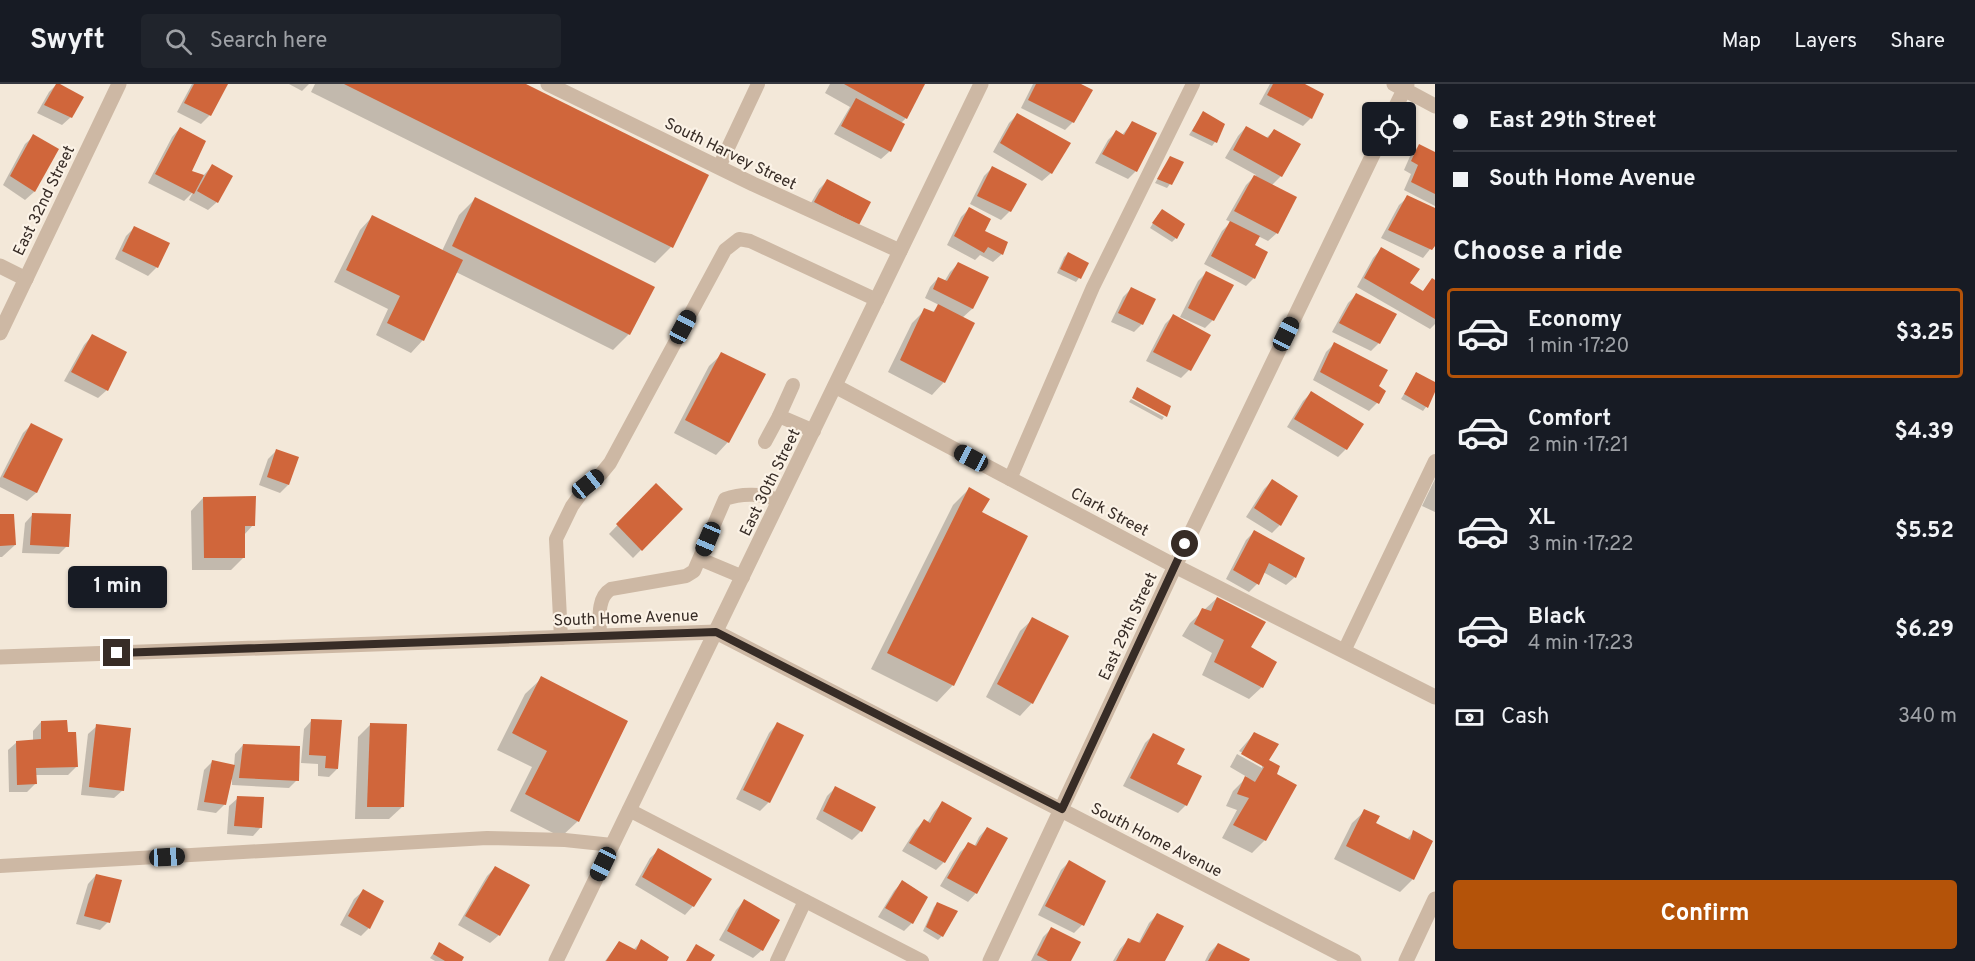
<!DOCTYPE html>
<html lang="en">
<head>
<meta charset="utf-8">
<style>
	:root { --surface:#171b24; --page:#20242c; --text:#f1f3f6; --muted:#9ea1a6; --line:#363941; --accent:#b45309 }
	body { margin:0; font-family:Overpass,sans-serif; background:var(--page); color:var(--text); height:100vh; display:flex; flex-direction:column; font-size:22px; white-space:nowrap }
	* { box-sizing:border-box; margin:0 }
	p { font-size:20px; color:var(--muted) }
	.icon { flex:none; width:33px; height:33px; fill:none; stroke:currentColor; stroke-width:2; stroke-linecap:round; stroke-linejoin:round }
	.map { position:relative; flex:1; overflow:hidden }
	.panel { display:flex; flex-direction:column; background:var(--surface); width:540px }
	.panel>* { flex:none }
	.guide { display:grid; align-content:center; height:132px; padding:0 18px; background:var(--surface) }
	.buttons { position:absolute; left:1362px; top:18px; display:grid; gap:12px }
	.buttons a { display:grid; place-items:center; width:54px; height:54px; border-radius:6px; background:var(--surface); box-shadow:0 2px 4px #0004; font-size:30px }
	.end { position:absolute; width:27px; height:27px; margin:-14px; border:8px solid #372c26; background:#fff; box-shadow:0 0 0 3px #fff }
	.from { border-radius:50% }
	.bubble { position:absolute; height:42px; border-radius:6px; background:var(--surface); box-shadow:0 2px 4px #0004; font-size:20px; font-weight:700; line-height:42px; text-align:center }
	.car { position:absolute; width:18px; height:36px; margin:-18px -9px; border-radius:8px; box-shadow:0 0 4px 2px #0007; background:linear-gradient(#222 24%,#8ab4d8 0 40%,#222 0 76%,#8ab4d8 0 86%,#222 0) }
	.guide b { display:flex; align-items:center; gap:21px; height:57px; font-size:22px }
	.guide b+b { border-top:2px solid var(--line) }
	.guide i { width:15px; height:15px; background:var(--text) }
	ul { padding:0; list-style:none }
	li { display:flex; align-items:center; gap:18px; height:90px; margin:0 12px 9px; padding:0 6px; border:3px solid transparent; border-radius:6px }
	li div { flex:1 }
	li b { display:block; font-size:22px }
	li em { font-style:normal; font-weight:700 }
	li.selected { border-color:var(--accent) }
	li>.icon { width:54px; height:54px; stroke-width:1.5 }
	h2 { padding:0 18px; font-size:27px; line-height:72px }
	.pay { display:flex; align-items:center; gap:15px; height:66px; padding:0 18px; font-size:22px }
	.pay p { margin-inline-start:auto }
	.cta { display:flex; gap:12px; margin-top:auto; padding:12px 18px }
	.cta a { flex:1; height:69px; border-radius:6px; background:var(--accent); color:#fff; font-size:24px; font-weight:700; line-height:69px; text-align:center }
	header { display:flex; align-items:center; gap:36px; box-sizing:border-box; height:84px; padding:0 30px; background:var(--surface); border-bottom:2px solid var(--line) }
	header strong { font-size:28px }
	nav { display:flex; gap:33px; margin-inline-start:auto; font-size:21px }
	.search { width:420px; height:54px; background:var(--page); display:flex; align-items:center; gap:15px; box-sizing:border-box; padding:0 21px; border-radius:6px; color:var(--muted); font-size:22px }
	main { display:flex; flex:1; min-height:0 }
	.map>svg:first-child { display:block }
	.shadow { fill:#0003 }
	.building { fill:#d0663b }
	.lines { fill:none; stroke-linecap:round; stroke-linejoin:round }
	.service { stroke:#cdb8a4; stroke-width:14 }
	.minor { stroke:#cdb8a4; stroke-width:15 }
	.route { stroke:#372c26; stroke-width:8 }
	.labels { text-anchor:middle; stroke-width:4.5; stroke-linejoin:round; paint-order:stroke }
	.street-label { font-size:16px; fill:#372c26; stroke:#fbf2e6 }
</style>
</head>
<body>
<header>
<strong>Swyft</strong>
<div class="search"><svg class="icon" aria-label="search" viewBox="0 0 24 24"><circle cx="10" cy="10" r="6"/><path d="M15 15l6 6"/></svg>Search here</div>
<nav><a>Map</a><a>Layers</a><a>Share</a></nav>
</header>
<main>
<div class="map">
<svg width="1435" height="877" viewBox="0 0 1435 877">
	<rect width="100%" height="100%" fill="#f3e8d9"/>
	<g class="shadow">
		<polygon points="57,0 71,33 62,41 37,29 49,8"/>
		<polygon points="192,0 226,0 210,31 201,40 177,28"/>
		<polygon points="289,0 309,0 302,7"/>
		<polygon points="315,0 523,0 671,163 655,179 311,8"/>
		<polygon points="830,0 923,0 906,34 901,39 890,67 881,75 834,50 850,23 825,9"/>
		<polygon points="1033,0 1078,0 1073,38 1065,46 1021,24"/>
		<polygon points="1270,0 1302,0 1311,34 1303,42 1259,20"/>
		<polygon points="1203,29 1215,58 1212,62 1189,51"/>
		<polygon points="1017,31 1051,89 1042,97 993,68 1009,39"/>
		<polygon points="1132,39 1136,87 1128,95 1095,79 1108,56 1116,48 1122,51"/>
		<polygon points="1246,43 1266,54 1274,47 1281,92 1271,102 1277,149 1268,157 1258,152 1253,161 1254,194 1246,202 1204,180 1222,147 1231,138 1226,136 1246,101 1256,91 1225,74 1238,52"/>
		<polygon points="180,44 190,88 203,92 212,82 217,118 208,126 189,116 193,108 184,117 148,99 172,53"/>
		<polygon points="34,52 57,65 34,108 25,116 3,101 25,60"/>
		<polygon points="1419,62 1435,70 1435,122 1404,106 1411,90 1404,86 1411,70"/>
		<polygon points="1170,74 1170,100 1167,104 1155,99"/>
		<polygon points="992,84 1025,100 1010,127 1001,136 970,120 984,92"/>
		<polygon points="827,97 858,140 807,126 819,105"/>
		<polygon points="1408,113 1435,126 1435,159 1423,174 1381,154 1399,121"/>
		<polygon points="475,115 629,250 613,266 456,188 423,256 411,269 376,251 388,225 334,198 360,146 372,133 442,167 459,131"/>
		<polygon points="969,125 983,148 1002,170 993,178 980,171 975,176 947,161 961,133"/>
		<polygon points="1158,131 1176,154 1172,158 1150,144"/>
		<polygon points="134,144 168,160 157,183 148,192 115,175 126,152"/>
		<polygon points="1381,165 1408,200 1422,208 1433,196 1435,198 1435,240 1430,245 1357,203 1373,174"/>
		<polygon points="1068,169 1079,194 1076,198 1057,189 1064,173"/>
		<polygon points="958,180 987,194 972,225 962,234 944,298 932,311 888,288 912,239 925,226 932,229 939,221 925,214 930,203 938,194 944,198 950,188"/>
		<polygon points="1206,189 1213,236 1205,244 1180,233 1198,197"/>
		<polygon points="1131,205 1142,240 1134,248 1111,238 1123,213"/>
		<polygon points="1356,211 1379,259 1371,267 1332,248 1348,219"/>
		<polygon points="1173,232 1189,286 1181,294 1146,277 1165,240"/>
		<polygon points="92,252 107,306 98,314 64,297 84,261"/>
		<polygon points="1334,260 1377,303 1384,307 1377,319 1369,327 1313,296 1326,268"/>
		<polygon points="722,270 728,358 716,371 674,349 709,282"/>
		<polygon points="1417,289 1435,300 1435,305 1426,323 1423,327 1401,315"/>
		<polygon points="1311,309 1346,365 1338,373 1287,343 1303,317"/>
		<polygon points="1131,315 1164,333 1162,336 1129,318"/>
		<polygon points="31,341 61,356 36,409 27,417 0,403 0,394 23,349"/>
		<polygon points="277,366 288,401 280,409 259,401 268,375"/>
		<polygon points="1435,395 1435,428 1422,422"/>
		<polygon points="1272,397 1280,441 1272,449 1246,433 1264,405"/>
		<polygon points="656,401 681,425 633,474 609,450"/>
		<polygon points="969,405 980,429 953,601 937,618 871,585 953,421"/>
		<polygon points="203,414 253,441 244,451 244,473 231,486 192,486 191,427"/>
		<polygon points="33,430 67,462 59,470 22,469 25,439"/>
		<polygon points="0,432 15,461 2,473 0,473"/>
		<polygon points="1254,448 1295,493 1286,501 1263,488 1257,500 1249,508 1226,495 1246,456"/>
		<polygon points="1217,514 1262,603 1249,615 1202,591 1212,569 1182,552 1190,539"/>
		<polygon points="1033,535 1032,619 1020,632 986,613 1020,547"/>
		<polygon points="542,594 578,737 561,753 510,727 532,683 497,666 525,610"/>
		<polygon points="312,636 337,685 329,693 318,692 318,680 301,679 304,645"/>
		<polygon points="41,638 67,649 77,682 68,691 35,691 36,699 27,708 9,708 8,666 17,658 33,657 33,647"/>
		<polygon points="777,640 769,718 760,727 736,715 769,649"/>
		<polygon points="370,641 402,723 389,735 355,735 358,653"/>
		<polygon points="97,642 123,706 114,714 81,711 88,650"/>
		<polygon points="1254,650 1276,691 1295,702 1265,756 1252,769 1222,754 1237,726 1226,722 1233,707 1247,693 1230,683 1237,670 1262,684 1262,680 1239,667"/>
		<polygon points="1153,651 1175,681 1186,721 1178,729 1123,702 1145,659"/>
		<polygon points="243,661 297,696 289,704 232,701 232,694 230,694 224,721 216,729 197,726 204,686 212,678 234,682 235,670"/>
		<polygon points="835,704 874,723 861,747 852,756 816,735 827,712"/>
		<polygon points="238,714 261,743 253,752 227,750 229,722"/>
		<polygon points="942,719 944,778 936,786 902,767 916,745 924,737 927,739 934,728"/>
		<polygon points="1365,727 1374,740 1406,756 1414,748 1413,795 1400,808 1334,775 1352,739"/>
		<polygon points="987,744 1006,755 976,809 968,818 940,802 960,768 969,760 974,763 979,753"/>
		<polygon points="659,766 693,822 685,831 635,801 650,774"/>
		<polygon points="1069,778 1082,841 1074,849 1038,831 1061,786"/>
		<polygon points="495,784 499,851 490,859 458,841 487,792"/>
		<polygon points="96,791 108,838 100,846 76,840 88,800"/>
		<polygon points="902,798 912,839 904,847 878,833 894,807"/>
		<polygon points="363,807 369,844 361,852 340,841 354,815"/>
		<polygon points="744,817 762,866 753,874 719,856 736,826"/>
		<polygon points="938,819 942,852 938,856 923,847 934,823"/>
		<polygon points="1157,831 1164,877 1113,877 1120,865 1128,856 1138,860 1149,839"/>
		<polygon points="1051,845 1069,877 1031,877 1043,853"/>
		<polygon points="642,857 665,877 605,877 619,858 633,866"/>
		<polygon points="440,860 460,877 435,877 430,874"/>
		<polygon points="1218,860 1247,877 1205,877 1209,869"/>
	</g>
	<g class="building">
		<polygon points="56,0 60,0 84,13 72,34 44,21"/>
		<polygon points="194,0 228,0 211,32 184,19"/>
		<polygon points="344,0 526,0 709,91 673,164"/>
		<polygon points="844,0 925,0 907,35"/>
		<polygon points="1036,0 1081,0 1093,6 1074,39 1028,16"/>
		<polygon points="1273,0 1305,0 1324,10 1312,35 1267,11"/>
		<polygon points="856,14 905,40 891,68 841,42"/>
		<polygon points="1203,27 1225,40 1217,59 1192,47"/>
		<polygon points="1017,29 1071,59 1052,90 1000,59"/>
		<polygon points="1132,37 1157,49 1137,88 1102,70 1116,46 1124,51"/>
		<polygon points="1246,42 1268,54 1274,45 1301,60 1282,93 1233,66"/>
		<polygon points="180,43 206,57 192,87 204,91 194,110 155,90"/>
		<polygon points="33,50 59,65 35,108 10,92"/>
		<polygon points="1419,60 1435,68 1435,110 1411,98 1418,81 1411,77"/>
		<polygon points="1170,72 1184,78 1172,101 1157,95"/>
		<polygon points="212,80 233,92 218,119 197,107"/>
		<polygon points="992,82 1027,100 1011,128 977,112"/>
		<polygon points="1254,91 1297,113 1278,150 1234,127"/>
		<polygon points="827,95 871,118 859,141 814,118"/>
		<polygon points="1407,111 1435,124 1435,162 1432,166 1388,146"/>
		<polygon points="475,113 655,203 630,251 452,162"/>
		<polygon points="969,123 991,135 985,147 1008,158 1003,171 988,163 984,169 954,152"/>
		<polygon points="1162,125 1185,140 1177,155 1152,139"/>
		<polygon points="372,131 463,176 424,257 387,239 400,212 346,186"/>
		<polygon points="1230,137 1260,152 1255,161 1268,168 1255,195 1211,172"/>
		<polygon points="134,142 170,159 158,184 122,167"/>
		<polygon points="1381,163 1420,185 1410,199 1423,207 1432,194 1435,196 1435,235 1364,194"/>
		<polygon points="1068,168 1089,179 1081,195 1060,185"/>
		<polygon points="958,178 989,193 973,225 933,205 938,193 947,197"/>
		<polygon points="1206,187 1234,201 1214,237 1188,224"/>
		<polygon points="1131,203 1156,215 1143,241 1118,229"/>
		<polygon points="1356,209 1397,230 1380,260 1339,239"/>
		<polygon points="938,220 975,239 945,299 900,276 924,224 934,228"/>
		<polygon points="1173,230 1211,251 1191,287 1153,268"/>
		<polygon points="92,250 127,268 108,307 71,288"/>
		<polygon points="1334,258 1388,286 1379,302 1386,307 1379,320 1320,288"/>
		<polygon points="721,268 766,290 729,359 685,336"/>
		<polygon points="1416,288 1435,298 1435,308 1428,324 1404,310"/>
		<polygon points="1137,303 1171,322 1167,333 1132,314"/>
		<polygon points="1311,307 1364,340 1347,366 1294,335"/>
		<polygon points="31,339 63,355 37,409 3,393"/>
		<polygon points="276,365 299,373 289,401 267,393"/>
		<polygon points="1272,395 1298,412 1281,442 1254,424"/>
		<polygon points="656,399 683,425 642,467 616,440"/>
		<polygon points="969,403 990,415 982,428 1028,452 954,602 887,569"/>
		<polygon points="256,412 255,442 245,442 245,474 204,474 203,413"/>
		<polygon points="32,429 71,430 69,463 30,461"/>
		<polygon points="0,430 14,430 16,461 0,462"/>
		<polygon points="1254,446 1305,474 1296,494 1269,479 1259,501 1233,486"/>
		<polygon points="1217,513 1266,538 1251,563 1277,578 1263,604 1214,578 1224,556 1194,540 1202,524 1211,527"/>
		<polygon points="1032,533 1069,552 1033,620 997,600"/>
		<polygon points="541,592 628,637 579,738 525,710 547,667 512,649"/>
		<polygon points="311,635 342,636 338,685 325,684 326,672 309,671"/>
		<polygon points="67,636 68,648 76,648 78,683 36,684 37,700 17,701 16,657 41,655 41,637"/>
		<polygon points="777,638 804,651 770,719 743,706"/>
		<polygon points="370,639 407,640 404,723 367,723"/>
		<polygon points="96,640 131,644 124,707 89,703"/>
		<polygon points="1254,648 1279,660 1269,676 1280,682 1277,690 1297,701 1266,757 1233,741 1249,714 1237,710 1245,692 1255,698 1264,683 1241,670"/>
		<polygon points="1153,649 1185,665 1177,680 1202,692 1187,722 1130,694"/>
		<polygon points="243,660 300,662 299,697 239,694"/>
		<polygon points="212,676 235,681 226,721 204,718"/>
		<polygon points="835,702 876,723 862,748 823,727"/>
		<polygon points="237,712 264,713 262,744 234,742"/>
		<polygon points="942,717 972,734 945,779 909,759 924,735 930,739"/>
		<polygon points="1364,725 1380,732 1376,739 1410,756 1413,746 1433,757 1414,796 1346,762"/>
		<polygon points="987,743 1008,754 977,810 947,794 968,758 976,762"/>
		<polygon points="658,764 712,795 694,823 642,793"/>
		<polygon points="1069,776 1106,797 1084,842 1045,822"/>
		<polygon points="495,782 530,801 500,852 465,832"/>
		<polygon points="96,790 122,796 110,839 84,832"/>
		<polygon points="902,796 928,813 913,840 885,824"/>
		<polygon points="363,805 384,817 370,845 348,832"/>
		<polygon points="744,815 780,836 763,867 727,847"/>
		<polygon points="937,818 958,827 943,853 926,843"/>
		<polygon points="1157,829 1184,842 1165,877 1116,877 1128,854 1140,859"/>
		<polygon points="1051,843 1081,858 1071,877 1048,877 1037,871"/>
		<polygon points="641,855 669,873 667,877 606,877 619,857 636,866"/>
		<polygon points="439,858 464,873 462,877 445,877 433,870"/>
		<polygon points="1218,859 1250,875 1249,877 1208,877"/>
		<polygon points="696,860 715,871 711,877 686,877"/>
	</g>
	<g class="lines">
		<g class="service">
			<polyline points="719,83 758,0"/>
			<polyline points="793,301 779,332 814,347"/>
			<polyline points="765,358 779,332"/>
			<polyline points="1010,395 1093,203 1193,0"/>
			<polyline points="700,475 743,493"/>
			<path d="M600,552C600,537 596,514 611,505L686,492L694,487L725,415C741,409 764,409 779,417"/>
			<polyline points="561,554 556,455 572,422 588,400 601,390 610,379 725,166 739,155 750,157 877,216"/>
			<polyline points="1344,567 1435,377"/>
			<polyline points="629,726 922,877"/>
			<polyline points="0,782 487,754 565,756 612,761"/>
			<polyline points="777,877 805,817"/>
		</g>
		<g class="minor">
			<polyline points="548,0 753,100 900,167"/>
			<polyline points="1394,0 1435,22"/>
			<polyline points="1393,28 1407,0"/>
			<polyline points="0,182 26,195"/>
			<polyline points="0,249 119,0"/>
			<polyline points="835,302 1175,482 1435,613"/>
			<polyline points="0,573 716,548 1354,877"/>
			<polyline points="556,877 981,0"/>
			<polyline points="990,877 1175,482 1377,62"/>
			<polyline points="1406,877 1435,815"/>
		</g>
	</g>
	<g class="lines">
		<polyline class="route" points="117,569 716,548 1062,725 1185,460"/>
	</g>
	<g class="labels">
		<g class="street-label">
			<text transform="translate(731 69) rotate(26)" y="6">South Harvey Street</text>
			<text transform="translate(43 116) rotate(-64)" y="6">East 32nd Street</text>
			<text transform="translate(769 398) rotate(-64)" y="6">East 30th Street</text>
			<text transform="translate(1110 427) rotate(28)" y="6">Clark Street</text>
			<text transform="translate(626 533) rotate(-2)" y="6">South Home Avenue</text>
			<text transform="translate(1127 542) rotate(-65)" y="6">East 29th Street</text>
			<text transform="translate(1157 755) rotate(27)" y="6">South Home Avenue</text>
		</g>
	</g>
</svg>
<div class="buttons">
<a><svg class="icon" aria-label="locate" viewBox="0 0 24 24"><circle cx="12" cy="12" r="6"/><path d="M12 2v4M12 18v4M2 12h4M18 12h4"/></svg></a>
</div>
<i class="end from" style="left:1185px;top:460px"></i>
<i class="end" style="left:117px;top:569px"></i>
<div class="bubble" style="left:68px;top:482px;width:99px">1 min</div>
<i class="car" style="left:683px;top:243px;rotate:28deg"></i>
<i class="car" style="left:1286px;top:250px;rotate:26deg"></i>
<i class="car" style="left:971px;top:374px;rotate:298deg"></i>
<i class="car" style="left:588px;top:400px;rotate:51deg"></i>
<i class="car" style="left:708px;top:455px;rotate:203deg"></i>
<i class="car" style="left:167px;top:773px;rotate:87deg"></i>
<i class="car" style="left:603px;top:780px;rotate:206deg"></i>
</div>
<section class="panel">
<div class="guide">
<b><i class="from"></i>East 29th Street</b>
<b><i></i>South Home Avenue</b>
</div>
<h2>Choose a ride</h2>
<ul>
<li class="selected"><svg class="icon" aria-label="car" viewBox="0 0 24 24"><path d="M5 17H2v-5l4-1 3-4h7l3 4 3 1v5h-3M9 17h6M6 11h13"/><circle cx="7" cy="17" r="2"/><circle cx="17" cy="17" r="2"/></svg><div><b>Economy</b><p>1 min · 17:20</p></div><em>$3.25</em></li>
<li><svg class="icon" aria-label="car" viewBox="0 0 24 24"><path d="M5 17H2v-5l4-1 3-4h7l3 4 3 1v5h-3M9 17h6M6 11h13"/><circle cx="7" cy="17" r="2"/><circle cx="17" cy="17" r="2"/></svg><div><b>Comfort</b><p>2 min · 17:21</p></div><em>$4.39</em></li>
<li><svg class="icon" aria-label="car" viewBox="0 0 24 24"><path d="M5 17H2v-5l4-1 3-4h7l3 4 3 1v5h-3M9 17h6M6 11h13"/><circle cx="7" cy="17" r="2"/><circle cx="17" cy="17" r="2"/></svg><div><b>XL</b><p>3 min · 17:22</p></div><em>$5.52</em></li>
<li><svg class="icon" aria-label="car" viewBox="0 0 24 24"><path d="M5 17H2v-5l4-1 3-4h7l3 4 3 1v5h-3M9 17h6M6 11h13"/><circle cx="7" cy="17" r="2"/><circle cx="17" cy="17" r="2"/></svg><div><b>Black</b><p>4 min · 17:23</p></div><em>$6.29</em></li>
</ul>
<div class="pay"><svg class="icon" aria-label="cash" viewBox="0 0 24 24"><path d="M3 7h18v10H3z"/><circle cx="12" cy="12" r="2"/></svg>Cash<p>340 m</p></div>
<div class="cta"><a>Confirm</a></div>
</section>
</main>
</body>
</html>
